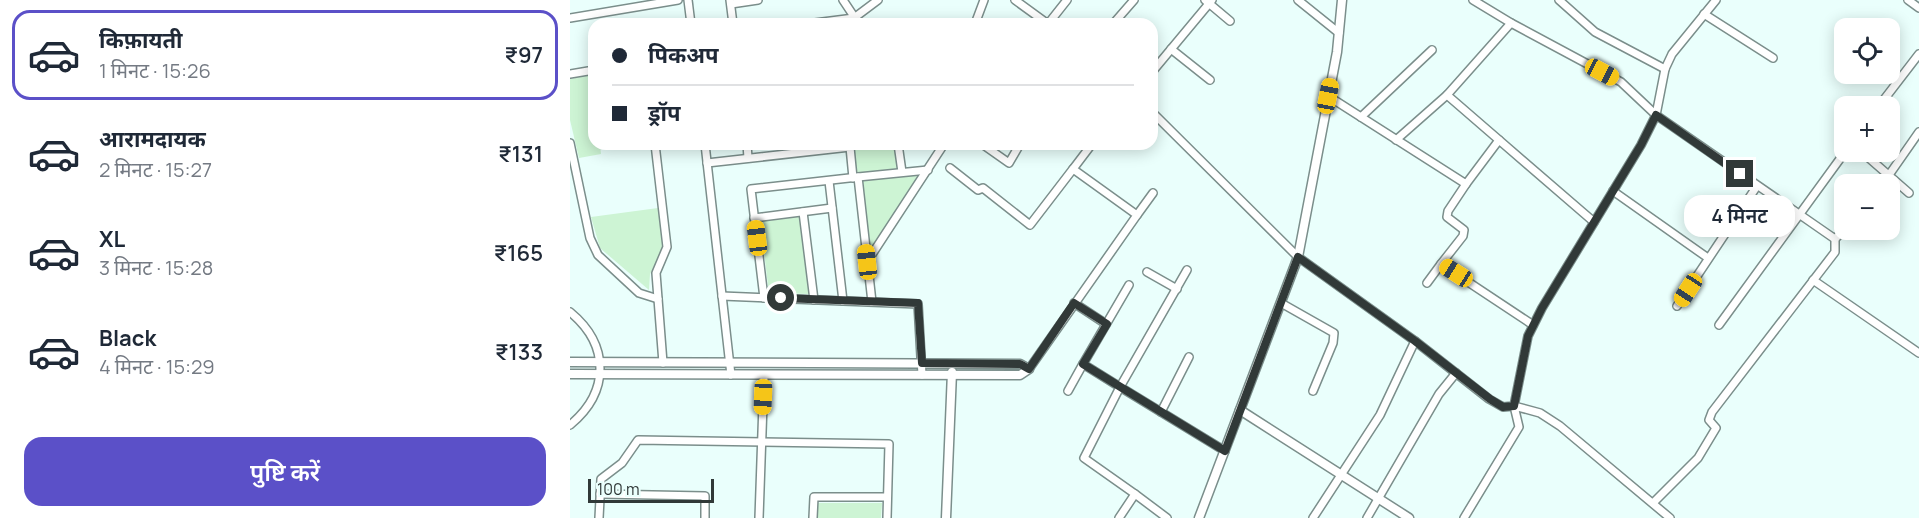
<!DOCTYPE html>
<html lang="hi">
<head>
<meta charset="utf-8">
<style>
	:root { --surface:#fff; --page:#f2f2f3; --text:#1f2937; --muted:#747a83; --line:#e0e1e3; --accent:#5b50c8 }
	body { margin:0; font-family:Manrope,"Noto Sans Devanagari",sans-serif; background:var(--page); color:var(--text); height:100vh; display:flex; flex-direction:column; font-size:22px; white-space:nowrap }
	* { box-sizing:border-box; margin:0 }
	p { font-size:20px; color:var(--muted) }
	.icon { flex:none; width:33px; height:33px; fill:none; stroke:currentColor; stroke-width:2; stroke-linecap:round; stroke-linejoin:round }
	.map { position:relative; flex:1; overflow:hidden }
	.drawer { display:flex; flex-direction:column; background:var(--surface); width:570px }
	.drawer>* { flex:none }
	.guide { position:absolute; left:18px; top:18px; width:570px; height:132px; border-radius:18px; box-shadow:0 3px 15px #0003; display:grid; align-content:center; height:132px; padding:0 24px; background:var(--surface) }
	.tools { position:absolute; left:1264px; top:18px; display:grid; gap:12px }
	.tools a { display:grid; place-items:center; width:66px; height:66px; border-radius:12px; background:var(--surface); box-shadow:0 3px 15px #0003; font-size:30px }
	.scale { position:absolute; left:18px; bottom:15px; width:126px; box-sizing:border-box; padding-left:6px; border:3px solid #313938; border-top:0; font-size:16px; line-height:21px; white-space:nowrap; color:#313938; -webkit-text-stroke:4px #eafffc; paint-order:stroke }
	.end { position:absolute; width:27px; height:27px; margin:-14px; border:8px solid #313938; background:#fff; box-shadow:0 0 0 3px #fff }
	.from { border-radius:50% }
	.bubble { position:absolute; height:42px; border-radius:18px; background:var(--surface); box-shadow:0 3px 15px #0003; font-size:20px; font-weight:600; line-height:42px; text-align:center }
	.car { position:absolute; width:18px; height:36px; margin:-18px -9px; border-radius:8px; box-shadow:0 0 4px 2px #0007; background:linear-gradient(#f5c518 24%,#345 0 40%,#f5c518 0 76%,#345 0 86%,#f5c518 0) }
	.guide b { display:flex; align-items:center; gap:21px; height:57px; font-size:22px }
	.guide b+b { border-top:2px solid var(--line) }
	.guide i { width:15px; height:15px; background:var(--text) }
	ul { padding:10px 0 0; list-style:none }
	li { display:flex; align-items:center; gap:18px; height:90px; margin:0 12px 9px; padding:0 12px; border:3px solid transparent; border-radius:18px }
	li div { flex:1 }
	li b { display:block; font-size:22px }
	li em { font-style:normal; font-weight:600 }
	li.current { border-color:var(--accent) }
	li>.icon { width:54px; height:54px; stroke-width:1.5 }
	.action { display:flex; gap:12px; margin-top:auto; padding:12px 24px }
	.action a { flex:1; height:69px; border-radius:18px; background:var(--accent); color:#fff; font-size:24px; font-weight:600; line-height:69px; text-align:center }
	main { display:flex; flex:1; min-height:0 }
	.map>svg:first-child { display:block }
	.park { fill:#cdf4d4 }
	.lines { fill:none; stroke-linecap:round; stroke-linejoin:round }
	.minor-casing { stroke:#7b8e8b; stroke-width:10 }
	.tertiary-casing { stroke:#7b8e8b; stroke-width:11 }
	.minor { stroke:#fff; stroke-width:7 }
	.tertiary { stroke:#fff; stroke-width:8 }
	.route { stroke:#313938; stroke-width:8 }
</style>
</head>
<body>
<main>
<section class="drawer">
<ul>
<li class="current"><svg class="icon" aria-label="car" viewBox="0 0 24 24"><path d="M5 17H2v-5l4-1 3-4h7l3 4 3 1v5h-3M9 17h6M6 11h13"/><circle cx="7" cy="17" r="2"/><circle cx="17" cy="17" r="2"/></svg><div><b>किफ़ायती</b><p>1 मिनट · 15:26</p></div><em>₹97</em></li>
<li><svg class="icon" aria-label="car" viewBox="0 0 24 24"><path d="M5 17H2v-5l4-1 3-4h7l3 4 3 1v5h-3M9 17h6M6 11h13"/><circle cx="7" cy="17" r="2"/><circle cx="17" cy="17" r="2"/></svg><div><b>आरामदायक</b><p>2 मिनट · 15:27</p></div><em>₹131</em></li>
<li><svg class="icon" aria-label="car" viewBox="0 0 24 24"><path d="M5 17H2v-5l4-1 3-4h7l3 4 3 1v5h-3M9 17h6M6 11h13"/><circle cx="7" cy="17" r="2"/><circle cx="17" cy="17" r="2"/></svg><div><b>XL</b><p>3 मिनट · 15:28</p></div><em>₹165</em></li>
<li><svg class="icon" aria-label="car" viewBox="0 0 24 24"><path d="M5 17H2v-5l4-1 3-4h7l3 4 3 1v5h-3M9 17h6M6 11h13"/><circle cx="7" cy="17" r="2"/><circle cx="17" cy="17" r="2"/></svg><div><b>Black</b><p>4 मिनट · 15:29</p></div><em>₹133</em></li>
</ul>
<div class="action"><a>पुष्टि करें</a></div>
</section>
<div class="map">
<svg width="1349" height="518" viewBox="0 0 1349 518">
	<rect width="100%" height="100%" fill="#eafffc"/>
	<g class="park">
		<polygon points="22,75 24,144 30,144 31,154 9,158 0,120 0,79"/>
		<polygon points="282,144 325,144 327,169 285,173"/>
		<polygon points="349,174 300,251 293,180"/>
		<polygon points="88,208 93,248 80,274 79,290 30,248 21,217"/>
		<polygon points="230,216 239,294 199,293 190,220"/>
		<polygon points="248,503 312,503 311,518 248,518"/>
	</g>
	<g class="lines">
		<defs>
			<g id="minor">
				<polyline points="118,0 121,24"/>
				<polyline points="160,0 163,24"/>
				<polyline points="273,0 289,24"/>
				<polyline points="445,0 478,24 497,0"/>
				<polyline points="635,0 660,21"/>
				<polyline points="728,0 769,33"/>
				<polyline points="903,0 941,23"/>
				<polyline points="989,0 1025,32 1095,69"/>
				<polyline points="1338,0 1349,8"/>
				<polyline points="161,4 188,0"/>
				<polyline points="1134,14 1203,58"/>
				<polyline points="0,18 108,0"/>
				<polyline points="237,24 284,18 308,0"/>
				<polyline points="405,24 414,0"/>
				<polyline points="543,24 564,0"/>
				<polyline points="601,49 640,80"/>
				<polyline points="582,72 642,0"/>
				<polyline points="0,74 24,70"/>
				<polyline points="877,95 941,23 1051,82 1086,115 1265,239 1265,252 1142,412 1139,420 1146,428 1128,458 1083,503"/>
				<polyline points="758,96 896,184 929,140 1024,222"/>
				<polyline points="1309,106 1349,54"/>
				<polyline points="582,112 728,257 845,341 919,399 933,407 944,406 958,336 972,308 1071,145 1086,115 1095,69 1102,54 1146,0"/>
				<polyline points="791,117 862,50"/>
				<polyline points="826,140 877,95 929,140"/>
				<polyline points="0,143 20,238 28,255 69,293 88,299"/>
				<polyline points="85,144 97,247 86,273 93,363"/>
				<polyline points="135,144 161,375"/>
				<polyline points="177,144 178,158"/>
				<polyline points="328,144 332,172"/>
				<polyline points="412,144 439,163 450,144"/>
				<polyline points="280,147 283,178"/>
				<polyline points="1292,152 1339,193"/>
				<polyline points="137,163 280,147 279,144"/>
				<polyline points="380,168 408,190 413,188 460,225 503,169"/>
				<polyline points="1319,175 1349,132"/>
				<polyline points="259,181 273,301"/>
				<polyline points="896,184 878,211 877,217 894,230 893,236 871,264 963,325"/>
				<polyline points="1043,191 1138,258"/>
				<polyline points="233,212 244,300"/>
				<polyline points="567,215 583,193"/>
				<polyline points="184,218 262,208"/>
				<polyline points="1265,239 1275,229"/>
				<polyline points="297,262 374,144"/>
				<polyline points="617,270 550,387 655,451"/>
				<polyline points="577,272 607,289"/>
				<polyline points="1243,280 1349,353"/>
				<polyline points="857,283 871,264"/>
				<polyline points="152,296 348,304 352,375"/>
				<polyline points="194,298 181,189 288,177"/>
				<polyline points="302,302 288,177 358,170"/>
				<polyline points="504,303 536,324"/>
				<polyline points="711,303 764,333 763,343 743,391"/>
				<polyline points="1107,306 1187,186"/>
				<path d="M0,312C40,345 40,392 0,425"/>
				<polyline points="1149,325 1275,152"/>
				<polyline points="459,369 567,215 503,169 522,144"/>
				<polyline points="498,391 513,364"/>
				<polyline points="591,412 619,357"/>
				<polyline points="30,494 135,496 135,518"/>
				<polyline points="565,494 597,518"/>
				<polyline points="29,518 31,479 52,463 68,440 319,444 317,518"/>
				<polyline points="189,518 194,375"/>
				<polyline points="243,518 244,497 317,497"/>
				<polyline points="549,518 565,494 514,458 550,387 513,364 559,285"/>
				<polyline points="743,518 810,415 845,341"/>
				<polyline points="797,518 869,394 886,373"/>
				<polyline points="894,518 949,427 944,406 970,413 990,426 1100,518"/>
			</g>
			<g id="tertiary">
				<polyline points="0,362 450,364 459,369 450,375 0,374"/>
				<polyline points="670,410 839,518"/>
				<polyline points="376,518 382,372"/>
				<polyline points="629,518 728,257 767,52 772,0"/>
			</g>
		</defs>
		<use href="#minor" class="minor-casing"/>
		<use href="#tertiary" class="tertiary-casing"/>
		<use href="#minor" class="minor"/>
		<use href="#tertiary" class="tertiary"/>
	</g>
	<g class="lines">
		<polyline class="route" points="211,298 348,303 352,363 450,364 459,369 504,303 537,324 513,364 655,451 728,257 845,341 920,399 933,407 944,406 958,336 972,308 1071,145 1086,115 1170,174"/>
	</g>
</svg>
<div class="tools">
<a><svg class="icon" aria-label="locate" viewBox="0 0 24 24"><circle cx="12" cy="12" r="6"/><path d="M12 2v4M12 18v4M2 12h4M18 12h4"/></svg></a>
<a>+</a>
<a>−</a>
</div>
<div class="scale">100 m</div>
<i class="end from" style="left:211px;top:298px"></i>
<i class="end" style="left:1170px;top:174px"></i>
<div class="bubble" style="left:1114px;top:195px;width:111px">4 मिनट</div>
<i class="car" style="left:1032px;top:72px;rotate:118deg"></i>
<i class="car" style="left:758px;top:96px;rotate:11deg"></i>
<i class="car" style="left:187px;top:238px;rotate:353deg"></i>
<i class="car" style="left:297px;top:262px;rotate:354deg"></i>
<i class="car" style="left:886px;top:273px;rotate:302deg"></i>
<i class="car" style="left:1118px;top:290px;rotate:213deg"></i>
<i class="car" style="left:193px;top:397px;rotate:182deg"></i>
<div class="guide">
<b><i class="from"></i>पिकअप</b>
<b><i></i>ड्रॉप</b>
</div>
</div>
</main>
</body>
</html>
